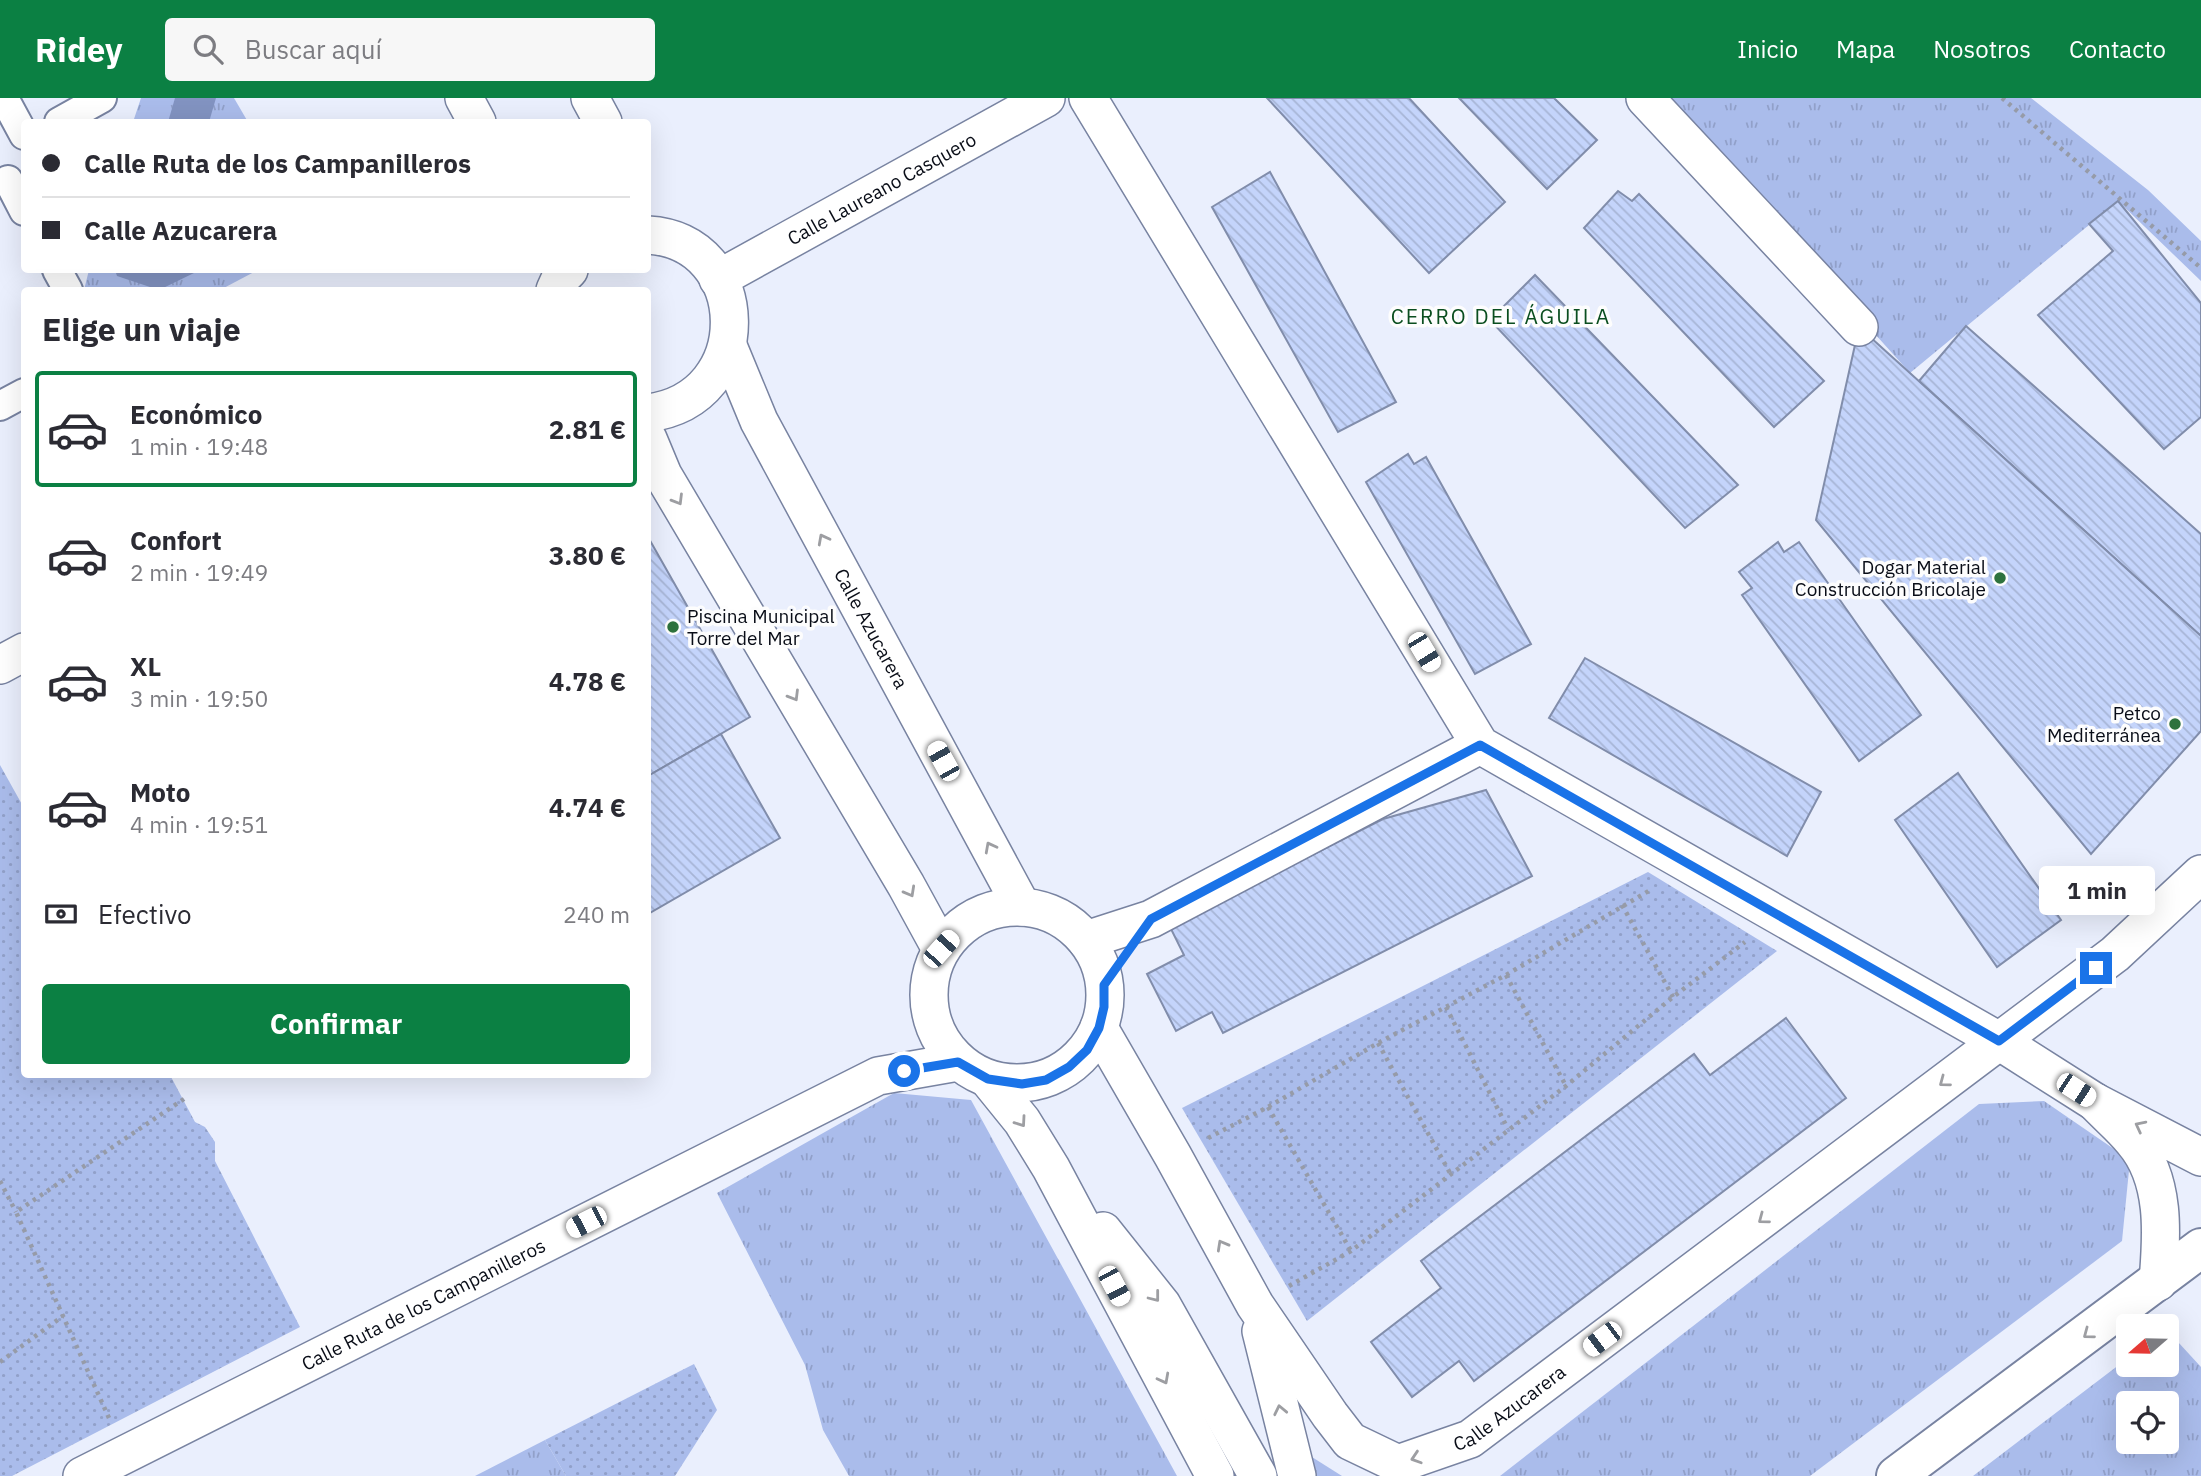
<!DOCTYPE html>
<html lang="es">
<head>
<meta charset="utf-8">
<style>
	:root { --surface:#fff; --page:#f7f7f7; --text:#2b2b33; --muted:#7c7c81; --line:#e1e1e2; --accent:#0b8043 }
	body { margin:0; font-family:"IBM Plex Sans",sans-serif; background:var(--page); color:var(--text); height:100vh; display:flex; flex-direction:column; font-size:26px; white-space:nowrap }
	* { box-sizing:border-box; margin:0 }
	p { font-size:23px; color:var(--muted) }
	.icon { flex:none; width:38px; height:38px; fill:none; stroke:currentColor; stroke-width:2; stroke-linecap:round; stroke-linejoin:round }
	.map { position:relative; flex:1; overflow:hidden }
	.details { position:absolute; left:21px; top:189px; width:630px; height:791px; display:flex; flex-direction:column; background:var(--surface); border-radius:7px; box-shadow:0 7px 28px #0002 }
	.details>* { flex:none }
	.banner { position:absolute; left:21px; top:21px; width:630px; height:154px; border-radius:7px; box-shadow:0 7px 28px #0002; display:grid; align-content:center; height:154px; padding:0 21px; background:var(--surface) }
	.needle { width:46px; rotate:250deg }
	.fabs { position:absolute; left:2116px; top:1216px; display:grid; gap:14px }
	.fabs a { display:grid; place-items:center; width:63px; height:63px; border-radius:7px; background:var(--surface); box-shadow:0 7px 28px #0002; font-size:35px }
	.end { position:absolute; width:32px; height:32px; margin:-16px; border:9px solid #1a73e8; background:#fff; box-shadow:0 0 0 4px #fff }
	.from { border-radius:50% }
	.bubble { position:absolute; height:49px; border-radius:7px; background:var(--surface); box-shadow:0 7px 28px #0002; font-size:23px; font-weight:800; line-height:49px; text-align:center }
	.car { position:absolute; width:21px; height:42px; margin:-21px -10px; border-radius:9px; box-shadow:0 0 5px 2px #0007; background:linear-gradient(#fff 24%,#345 0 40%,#fff 0 76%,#345 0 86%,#fff 0) }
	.banner b { display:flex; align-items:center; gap:24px; height:66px; font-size:26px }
	.banner b+b { border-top:2px solid var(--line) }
	.banner i { width:18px; height:18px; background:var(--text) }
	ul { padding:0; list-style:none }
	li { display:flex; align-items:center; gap:21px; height:116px; margin:0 14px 10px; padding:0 7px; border:4px solid transparent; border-radius:7px }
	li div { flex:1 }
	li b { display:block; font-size:26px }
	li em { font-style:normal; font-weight:800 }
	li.on { border-color:var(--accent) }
	li>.icon { width:63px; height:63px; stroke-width:1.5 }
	h2 { padding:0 21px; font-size:32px; line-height:84px }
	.pay { display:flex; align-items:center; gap:18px; height:77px; padding:0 21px; font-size:26px }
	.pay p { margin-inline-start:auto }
	.action { display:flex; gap:14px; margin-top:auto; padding:14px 21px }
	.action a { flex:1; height:80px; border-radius:7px; background:var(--accent); color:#fff; font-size:28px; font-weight:800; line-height:80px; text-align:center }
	header { display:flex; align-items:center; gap:42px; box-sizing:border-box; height:98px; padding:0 35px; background:var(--accent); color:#fff }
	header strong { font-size:33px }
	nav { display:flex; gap:38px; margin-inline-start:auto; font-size:24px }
	.search { width:490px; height:63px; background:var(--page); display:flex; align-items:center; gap:18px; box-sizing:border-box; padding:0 24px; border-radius:7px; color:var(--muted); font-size:26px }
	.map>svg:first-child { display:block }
	.grass { fill:url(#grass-tufts); fill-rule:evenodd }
	.park { fill:url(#park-dots) }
	.water { fill:#8293c1 }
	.building { fill:url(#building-back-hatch); stroke:#818dab; stroke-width:2 }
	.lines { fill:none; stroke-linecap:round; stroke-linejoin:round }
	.pedestrian-casing { stroke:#7883a1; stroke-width:32 }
	.minor-casing { stroke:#7883a1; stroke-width:40 }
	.secondary-casing { stroke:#7883a1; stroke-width:42 }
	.path { stroke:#969ba8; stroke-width:4.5; stroke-dasharray:3.5 5; stroke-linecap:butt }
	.pedestrian { stroke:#fff; stroke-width:28 }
	.minor { stroke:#fff; stroke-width:37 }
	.secondary { stroke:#fff; stroke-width:38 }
	.oneway { stroke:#9d9ea2 }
	.route { stroke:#1a73e8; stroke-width:9 }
	.poi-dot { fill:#2e723d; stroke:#fdfdfd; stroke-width:2.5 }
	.labels { text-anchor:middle; stroke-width:7; stroke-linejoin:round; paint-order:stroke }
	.street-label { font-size:19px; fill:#090d17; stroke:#fdfdfd }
	.poi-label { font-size:19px; fill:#090d17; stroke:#fdfdfd; text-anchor:end }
	.neighbourhood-label { font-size:21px; letter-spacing:2px; fill:#0a4e1f; stroke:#fdfdfd }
</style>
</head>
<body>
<header>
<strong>Ridey</strong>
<div class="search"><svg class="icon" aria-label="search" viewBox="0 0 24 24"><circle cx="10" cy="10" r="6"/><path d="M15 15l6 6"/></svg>Buscar aquí</div>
<nav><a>Inicio</a><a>Mapa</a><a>Nosotros</a><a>Contacto</a></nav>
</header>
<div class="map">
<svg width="2201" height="1378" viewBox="0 0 2201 1378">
	<defs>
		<pattern id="grass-tufts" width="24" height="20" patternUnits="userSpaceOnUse" patternTransform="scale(1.75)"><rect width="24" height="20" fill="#aabceb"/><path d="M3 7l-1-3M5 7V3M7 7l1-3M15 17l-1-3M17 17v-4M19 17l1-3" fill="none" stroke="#91a0c9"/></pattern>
		<pattern id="park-dots" width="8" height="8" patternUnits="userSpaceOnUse" patternTransform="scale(1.75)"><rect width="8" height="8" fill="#aabceb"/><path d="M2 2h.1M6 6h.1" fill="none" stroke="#91a0c9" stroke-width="1.8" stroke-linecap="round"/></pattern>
		<pattern id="building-back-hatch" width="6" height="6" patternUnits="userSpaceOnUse" patternTransform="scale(1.75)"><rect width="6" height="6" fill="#c4d4fb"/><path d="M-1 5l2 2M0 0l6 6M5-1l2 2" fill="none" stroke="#a7b5d6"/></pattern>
	</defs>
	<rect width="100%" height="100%" fill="#eaeffd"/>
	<g class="grass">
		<polygon points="141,0 234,0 248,24 133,24"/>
		<polygon points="1663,0 2031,0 2148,92 2201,143 2201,183 2118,103 1910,275"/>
		<polygon points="89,172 258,172 220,192 84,192"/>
		<polygon points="894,995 971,1002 1177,1378 849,1378 823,1332 805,1267 717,1095"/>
		<polygon points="2044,1003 2130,1062 2122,1143 1810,1378 1500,1378 1979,1006"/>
		<path d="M2167,1232L2201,1269V1378H1973L2128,1260V1267H2166ZM2128,1306H2166V1344H2128Z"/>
		<polygon points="545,1342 566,1378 475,1378"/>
		<polygon points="1304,1354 1342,1378 1317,1378"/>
	</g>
	<g class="park">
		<polygon points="0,667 24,710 24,976 170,977 195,1024 205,1029 215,1044 215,1063 300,1229 12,1378 0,1378"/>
		<polygon points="1648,774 1777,853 1307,1223 1182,1010"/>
		<polygon points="694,1266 717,1312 675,1378 566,1378 545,1342"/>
	</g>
	<g class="water">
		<polygon points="175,0 216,0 209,24 168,24"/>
		<polygon points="115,172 195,172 194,175 159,192 117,178"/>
	</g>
	<g class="building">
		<polygon points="1267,0 1409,0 1505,104 1429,175"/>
		<polygon points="1459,0 1554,0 1597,42 1547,91"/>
		<polygon points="1270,74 1396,304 1338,334 1212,109"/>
		<polygon points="1618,93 1632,103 1639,96 1824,283 1774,329 1584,130"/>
		<polygon points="2118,103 2201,205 2201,319 2164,351 2038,217 2113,153 2089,126"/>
		<polygon points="1535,177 1738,387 1685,430 1490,222"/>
		<polygon points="1966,228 2201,436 2201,538 1919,283"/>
		<polygon points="1859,229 2201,538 2201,633 2091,756 1816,422"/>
		<polygon points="1408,356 1414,366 1426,359 1531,546 1475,576 1366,384"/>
		<polygon points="648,439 750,619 648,678"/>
		<polygon points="1778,444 1784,454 1799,444 1921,617 1859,663 1742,497 1752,490 1739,474"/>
		<polygon points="1585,560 1821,694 1787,758 1549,620"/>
		<polygon points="721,636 780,740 648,816 648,678"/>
		<polygon points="1958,675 2061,822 1997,869 1895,722"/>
		<polygon points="1486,692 1532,778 1223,935 1212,914 1176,933 1147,876 1184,857 1170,829 1383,721"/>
		<polygon points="1786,920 1846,1000 1474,1283 1459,1263 1412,1299 1371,1244 1441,1190 1421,1163 1694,956 1710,977"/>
	</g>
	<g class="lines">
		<defs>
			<g id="pedestrian">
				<polyline points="4,0 24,37"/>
				<polyline points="59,24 102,0"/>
				<polyline points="8,82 24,113"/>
				<polyline points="57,172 68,192"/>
				<polyline points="0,308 24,295"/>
			</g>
			<g id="minor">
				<polyline points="464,0 477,24"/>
				<polyline points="590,0 603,24"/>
				<polyline points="1088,0 1480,647 1999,943 2095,1004"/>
				<polyline points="1645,0 1859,229"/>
				<path d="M648,137C754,143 759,301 648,315"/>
				<path id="s1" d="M718,181L1046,0"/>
				<polyline points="555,192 560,181 569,172"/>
				<path id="s2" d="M728,248L759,323L1022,809"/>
				<polyline points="648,341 663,377 906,787 941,851"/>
				<polyline points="0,567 24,554"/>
				<circle cx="1017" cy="897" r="88"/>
				<polyline points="1086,842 1151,821 1480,647"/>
				<path id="s3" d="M1099,930L1173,1058L1255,1207L1330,1317L1350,1343L1398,1366L1470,1341L2115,856L2201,776"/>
				<polyline points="988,981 1022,1023 1051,1070 1215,1378"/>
				<polyline points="1103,1133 1162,1207 1258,1378"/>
				<path d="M2158,1184C2162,1137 2166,1081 2133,1043C2122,1029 2107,1017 2095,1004L2201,1059"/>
				<polyline points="1261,1233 1297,1378"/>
				<path id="s4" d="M82,1378L878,978L958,964"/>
			</g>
			<polyline id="secondary" points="1896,1378 2201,1150"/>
		</defs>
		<use href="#pedestrian" class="pedestrian-casing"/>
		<use href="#minor" class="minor-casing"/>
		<use href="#secondary" class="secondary-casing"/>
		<g class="path">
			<polyline points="2002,0 2201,170"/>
			<polyline points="1622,807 1673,899"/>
			<polyline points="1506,877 1566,988"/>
			<polyline points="1446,909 1508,1031"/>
			<polyline points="1378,945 1450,1075"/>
			<polyline points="1268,1009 1351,1153"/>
			<polyline points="1208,1040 1268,1009 1378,945 1506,877 1652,791"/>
			<polyline points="0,1083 16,1114"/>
			<polyline points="1289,1188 1351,1153 1566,988 1673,899 1745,844"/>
			<polyline points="0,1264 63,1218"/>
			<polyline points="109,1320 16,1114 184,1001"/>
		</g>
		<use href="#pedestrian" class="pedestrian"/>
		<use href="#minor" class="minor"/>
		<use href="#secondary" class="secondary"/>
	</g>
	<defs><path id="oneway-chevron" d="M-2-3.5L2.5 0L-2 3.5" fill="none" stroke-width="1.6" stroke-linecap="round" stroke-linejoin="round" transform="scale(1.75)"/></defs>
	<g class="oneway">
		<use href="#oneway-chevron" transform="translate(678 402) rotate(59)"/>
		<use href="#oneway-chevron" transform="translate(823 441) rotate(-118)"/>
		<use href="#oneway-chevron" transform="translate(794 598) rotate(59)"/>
		<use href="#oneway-chevron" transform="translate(990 749) rotate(-118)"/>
		<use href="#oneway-chevron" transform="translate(910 794) rotate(61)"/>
		<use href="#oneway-chevron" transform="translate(1944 984) rotate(143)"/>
		<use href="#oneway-chevron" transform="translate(1021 1024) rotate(55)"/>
		<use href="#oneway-chevron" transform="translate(2140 1028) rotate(-153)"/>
		<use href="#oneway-chevron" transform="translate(1763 1121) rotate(143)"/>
		<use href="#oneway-chevron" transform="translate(1222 1147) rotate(-119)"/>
		<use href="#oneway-chevron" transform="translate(1155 1199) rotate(52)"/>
		<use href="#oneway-chevron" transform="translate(2088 1236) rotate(143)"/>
		<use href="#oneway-chevron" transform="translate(1164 1281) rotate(62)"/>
		<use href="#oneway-chevron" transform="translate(1280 1312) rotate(-102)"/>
		<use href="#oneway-chevron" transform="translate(1416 1360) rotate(162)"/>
	</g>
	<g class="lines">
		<polyline class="route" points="904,973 958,964 988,981 1022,986 1046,982 1069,969 1087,952 1099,930 1104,909 1104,887 1151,821 1480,647 1999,943 2096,870"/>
	</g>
	<g class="poi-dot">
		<circle cx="2000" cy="480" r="7"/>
		<circle cx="673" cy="529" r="7"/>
		<circle cx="2175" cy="626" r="7"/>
	</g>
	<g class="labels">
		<g class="street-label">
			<text dy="7" stroke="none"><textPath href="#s1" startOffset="187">Calle Laureano Casquero</textPath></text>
			<text dy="7" stroke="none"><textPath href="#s2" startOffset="317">Calle Azucarera</textPath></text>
			<text dy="7" stroke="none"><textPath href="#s4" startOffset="382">Calle Ruta de los Campanilleros</textPath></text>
			<text dy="7" stroke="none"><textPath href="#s3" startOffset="663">Calle Azucarera</textPath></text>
		</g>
		<g class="poi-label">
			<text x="1986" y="476">Dogar Material<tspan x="1986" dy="22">Construcción Bricolaje</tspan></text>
			<text x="687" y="525" text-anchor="start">Piscina Municipal<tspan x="687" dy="22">Torre del Mar</tspan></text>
			<text x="2161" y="622">Petco<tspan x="2161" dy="22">Mediterránea</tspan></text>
		</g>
		<g class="neighbourhood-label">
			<text x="1501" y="226">CERRO DEL ÁGUILA</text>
		</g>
	</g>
</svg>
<div class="fabs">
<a><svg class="needle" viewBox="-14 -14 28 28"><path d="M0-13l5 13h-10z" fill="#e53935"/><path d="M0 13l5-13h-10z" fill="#7c7c81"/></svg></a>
<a><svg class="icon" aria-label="locate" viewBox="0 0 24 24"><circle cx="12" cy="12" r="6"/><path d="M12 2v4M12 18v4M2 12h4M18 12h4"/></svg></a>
</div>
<i class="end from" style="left:904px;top:973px"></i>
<i class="end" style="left:2096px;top:870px"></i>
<div class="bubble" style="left:2039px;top:768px;width:116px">1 min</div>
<i class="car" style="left:1424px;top:554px;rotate:149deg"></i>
<i class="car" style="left:943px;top:663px;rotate:331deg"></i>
<i class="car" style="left:941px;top:851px;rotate:42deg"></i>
<i class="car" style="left:2076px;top:992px;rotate:123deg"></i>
<i class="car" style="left:586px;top:1124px;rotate:243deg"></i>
<i class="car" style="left:1114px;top:1188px;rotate:152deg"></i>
<i class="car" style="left:1602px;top:1241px;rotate:233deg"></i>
<div class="banner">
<b><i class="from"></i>Calle Ruta de los Campanilleros</b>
<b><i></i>Calle Azucarera</b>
</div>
<section class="details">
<h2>Elige un viaje</h2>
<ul>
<li class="on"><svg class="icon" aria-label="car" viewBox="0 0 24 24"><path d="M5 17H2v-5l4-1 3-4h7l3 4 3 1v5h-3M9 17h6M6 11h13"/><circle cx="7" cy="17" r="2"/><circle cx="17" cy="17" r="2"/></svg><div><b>Económico</b><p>1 min · 19:48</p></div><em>2.81 €</em></li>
<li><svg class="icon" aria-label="car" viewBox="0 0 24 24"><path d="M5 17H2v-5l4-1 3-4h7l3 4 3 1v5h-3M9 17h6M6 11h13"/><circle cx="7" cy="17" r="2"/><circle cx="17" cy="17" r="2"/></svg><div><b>Confort</b><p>2 min · 19:49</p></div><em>3.80 €</em></li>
<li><svg class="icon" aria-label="car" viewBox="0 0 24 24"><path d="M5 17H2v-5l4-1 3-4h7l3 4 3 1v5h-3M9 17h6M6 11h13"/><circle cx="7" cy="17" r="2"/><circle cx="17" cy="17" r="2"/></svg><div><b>XL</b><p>3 min · 19:50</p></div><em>4.78 €</em></li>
<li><svg class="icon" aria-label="car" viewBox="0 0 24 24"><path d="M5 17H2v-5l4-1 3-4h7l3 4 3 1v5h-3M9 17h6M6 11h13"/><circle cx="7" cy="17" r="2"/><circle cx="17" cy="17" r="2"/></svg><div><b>Moto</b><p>4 min · 19:51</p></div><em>4.74 €</em></li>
</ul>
<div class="pay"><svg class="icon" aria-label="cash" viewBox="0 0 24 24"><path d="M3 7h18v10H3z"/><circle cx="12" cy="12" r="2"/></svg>Efectivo<p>240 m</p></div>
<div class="action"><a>Confirmar</a></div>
</section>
</div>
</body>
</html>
